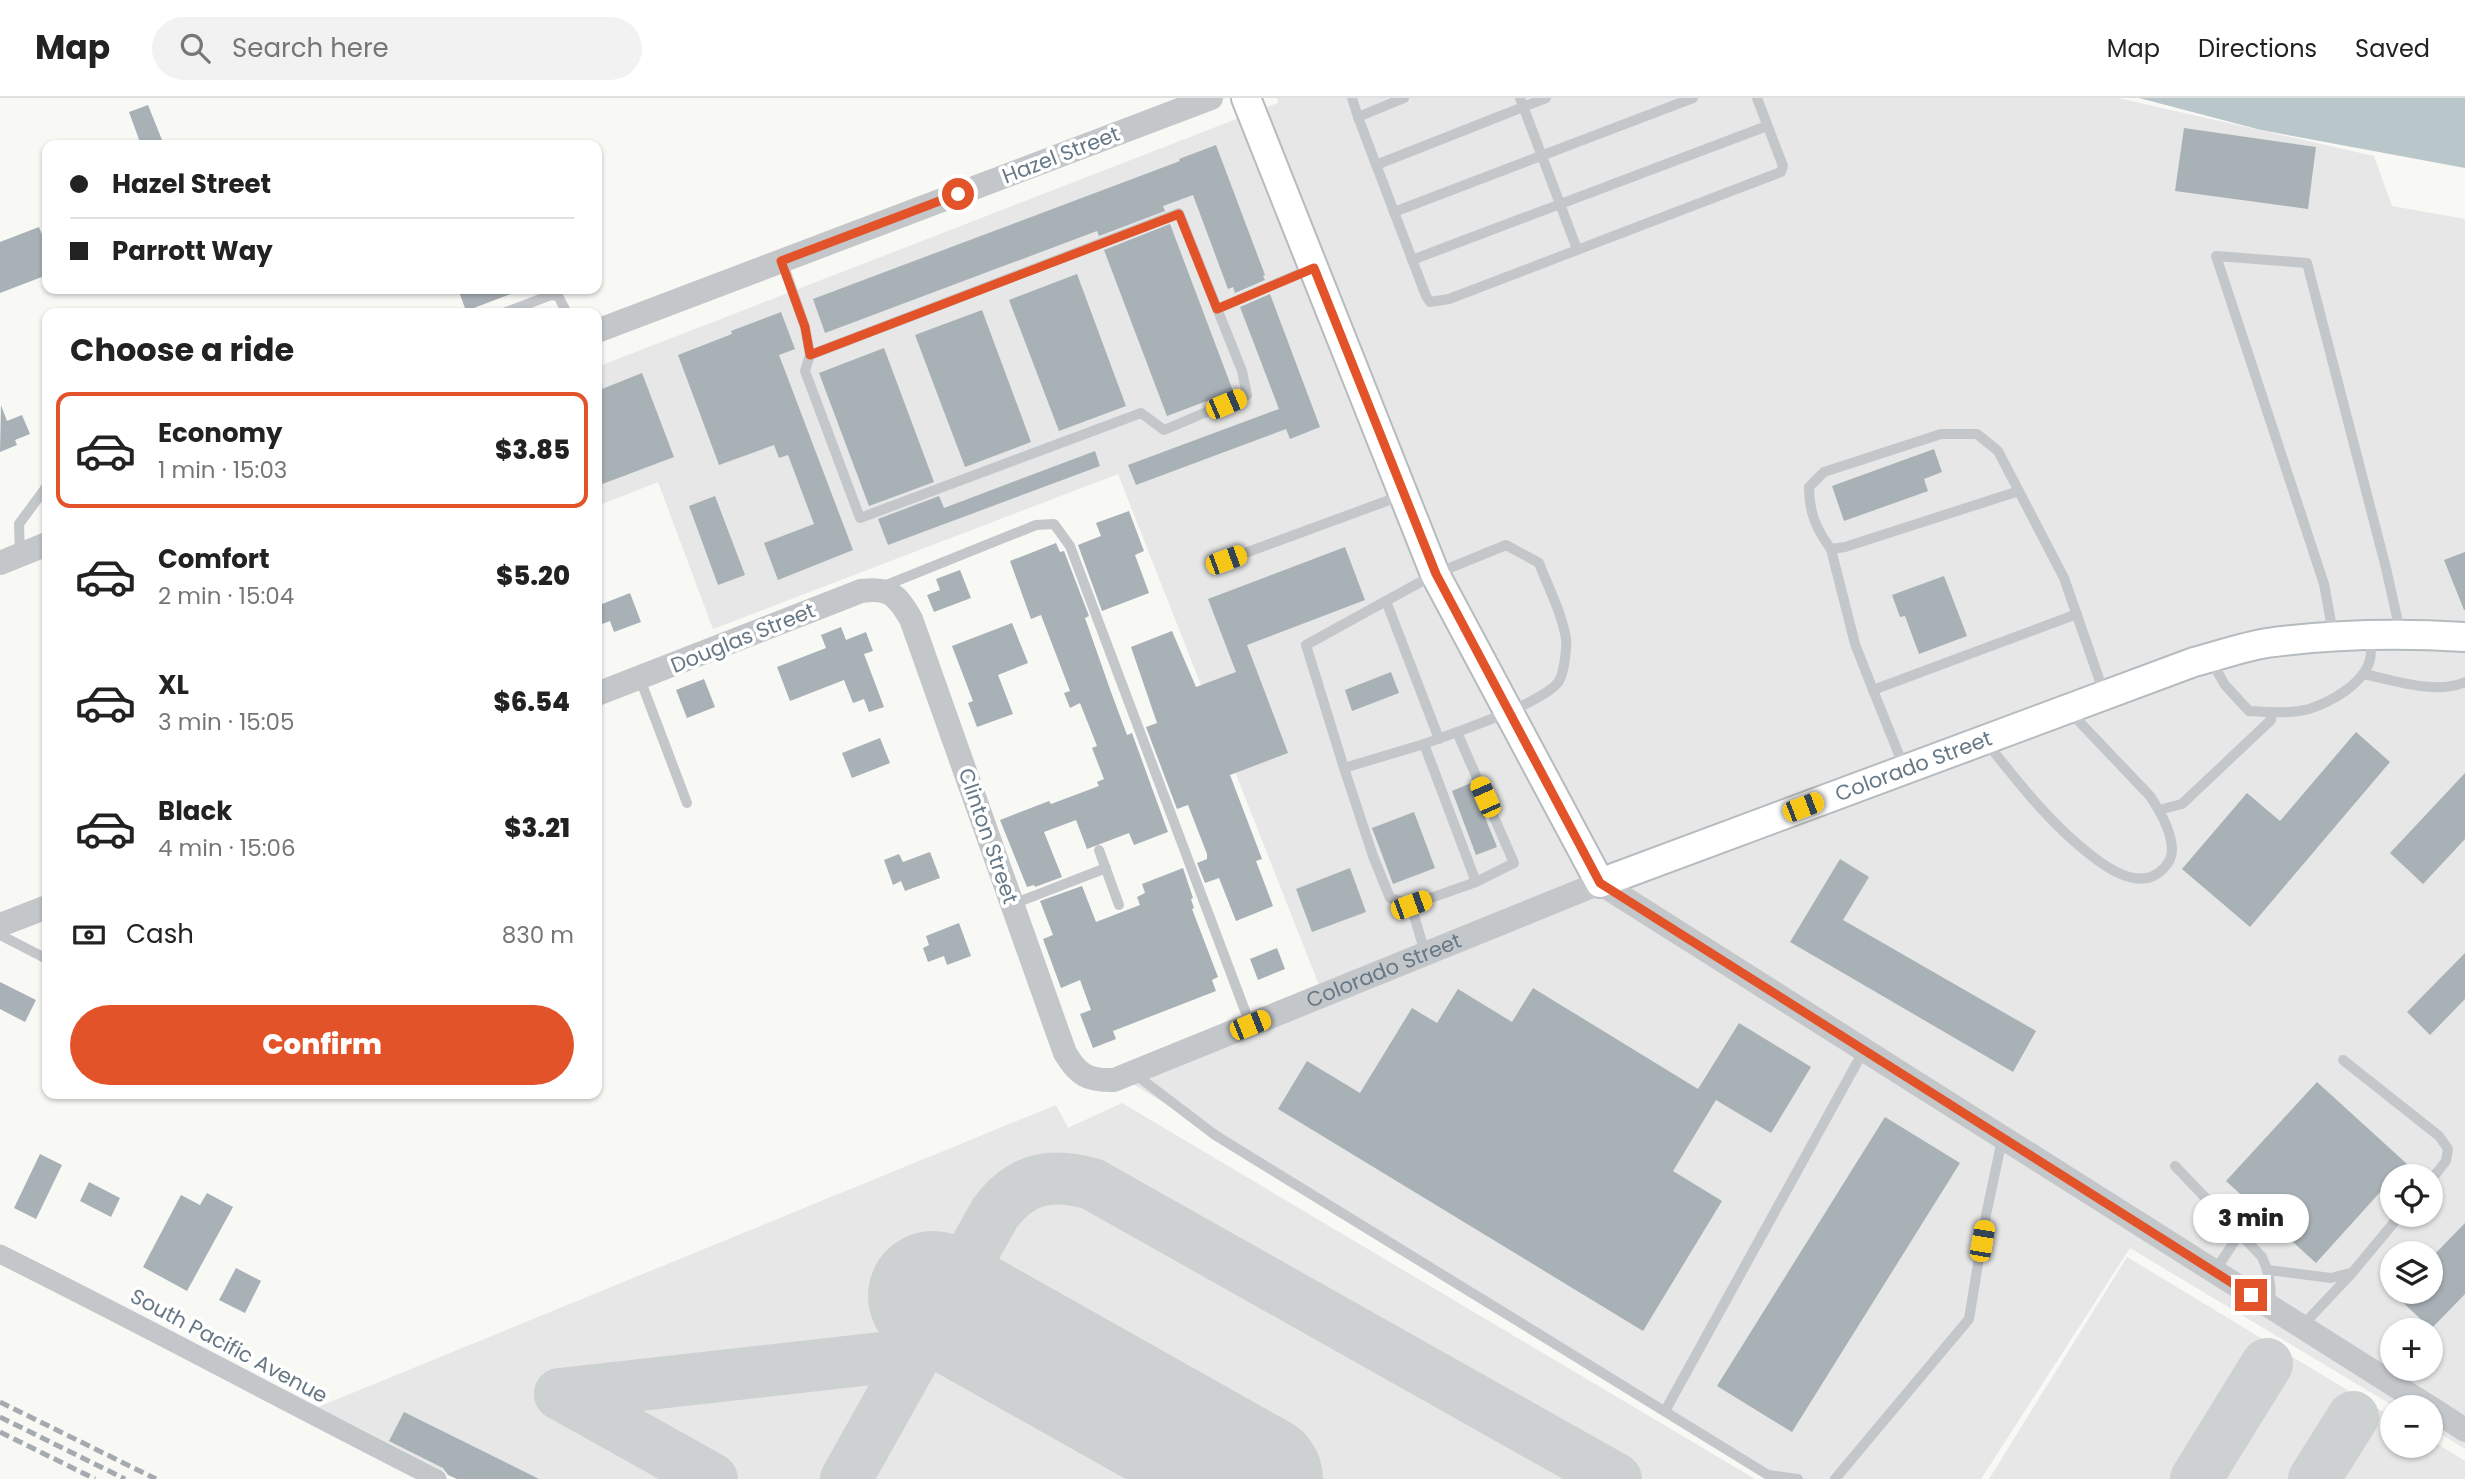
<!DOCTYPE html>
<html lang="en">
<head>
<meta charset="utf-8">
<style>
	:root { --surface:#fff; --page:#f2f2f2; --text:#222; --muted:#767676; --line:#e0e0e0; --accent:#e35329 }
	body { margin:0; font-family:Poppins,sans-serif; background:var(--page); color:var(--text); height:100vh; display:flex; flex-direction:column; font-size:26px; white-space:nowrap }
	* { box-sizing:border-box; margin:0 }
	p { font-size:23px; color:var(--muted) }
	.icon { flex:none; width:38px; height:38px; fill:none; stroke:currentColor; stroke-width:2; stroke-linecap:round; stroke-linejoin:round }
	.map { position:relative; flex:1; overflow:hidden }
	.panel { position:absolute; left:42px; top:210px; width:560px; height:791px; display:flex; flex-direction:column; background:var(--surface); border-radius:14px; box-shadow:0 2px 5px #0004 }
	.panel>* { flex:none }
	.top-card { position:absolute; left:42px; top:42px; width:560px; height:154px; border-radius:14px; box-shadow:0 2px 5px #0004; display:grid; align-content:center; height:154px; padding:0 28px; background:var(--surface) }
	.tools { position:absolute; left:2380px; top:1066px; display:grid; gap:14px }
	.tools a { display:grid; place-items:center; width:63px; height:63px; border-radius:50%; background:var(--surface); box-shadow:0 2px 5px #0004; font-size:35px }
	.end { position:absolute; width:32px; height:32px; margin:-16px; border:9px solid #e35329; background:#fff; box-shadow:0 0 0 4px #fff }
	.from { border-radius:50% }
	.bubble { position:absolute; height:49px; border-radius:24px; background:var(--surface); box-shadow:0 2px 5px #0004; font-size:23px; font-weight:800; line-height:49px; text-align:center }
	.car { position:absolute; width:21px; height:42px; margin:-21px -10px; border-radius:9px; box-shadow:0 0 5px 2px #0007; background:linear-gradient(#f5c518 24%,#345 0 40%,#f5c518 0 76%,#345 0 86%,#f5c518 0) }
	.top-card b { display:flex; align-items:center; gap:24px; height:66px; font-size:26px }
	.top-card b+b { border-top:2px solid var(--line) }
	.top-card i { width:18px; height:18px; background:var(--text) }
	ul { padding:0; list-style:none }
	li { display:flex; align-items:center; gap:21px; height:116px; margin:0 14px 10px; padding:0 14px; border:4px solid transparent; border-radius:14px }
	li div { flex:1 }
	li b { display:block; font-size:26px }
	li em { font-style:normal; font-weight:800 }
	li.active { border-color:var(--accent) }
	li>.icon { width:63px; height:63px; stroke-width:1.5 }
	h2 { padding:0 28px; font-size:32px; line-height:84px }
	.pay { display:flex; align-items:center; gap:18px; height:77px; padding:0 28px; font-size:26px }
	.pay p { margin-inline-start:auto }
	.cta { display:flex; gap:14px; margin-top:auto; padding:14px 28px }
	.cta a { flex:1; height:80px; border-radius:42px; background:var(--accent); color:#fff; font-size:28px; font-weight:800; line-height:80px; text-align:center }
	header { display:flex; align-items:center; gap:42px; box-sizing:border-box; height:98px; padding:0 35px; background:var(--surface); border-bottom:2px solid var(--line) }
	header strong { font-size:33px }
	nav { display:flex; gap:38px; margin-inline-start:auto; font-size:24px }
	.search { width:490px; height:63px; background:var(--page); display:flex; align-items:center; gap:18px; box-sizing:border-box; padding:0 24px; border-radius:38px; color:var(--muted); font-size:26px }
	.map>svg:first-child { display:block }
	.built { fill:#e6e7e6; fill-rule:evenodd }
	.water { fill:#b9c6ca }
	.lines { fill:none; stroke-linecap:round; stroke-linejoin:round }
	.taxiway { stroke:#ced1d2; stroke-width:52 }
	.runway { stroke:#ced1d2; stroke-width:130 }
	.building { fill:#a8b1b6 }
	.secondary-casing { stroke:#b5bbbf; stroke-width:32 }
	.service { stroke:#c3c7ca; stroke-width:10 }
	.minor { stroke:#c3c7ca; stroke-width:19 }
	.tertiary { stroke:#c3c7ca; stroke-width:24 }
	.secondary { stroke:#fff; stroke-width:28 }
	.rail { stroke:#a4aab0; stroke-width:5; stroke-dasharray:10 5; stroke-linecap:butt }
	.route { stroke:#e35329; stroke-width:9 }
	.labels { text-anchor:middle; stroke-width:7; stroke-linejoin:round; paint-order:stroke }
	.street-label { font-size:21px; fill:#677886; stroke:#fff }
</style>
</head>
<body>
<header>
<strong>Map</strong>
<div class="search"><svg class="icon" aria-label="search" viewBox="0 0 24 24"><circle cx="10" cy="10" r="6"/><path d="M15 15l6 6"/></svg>Search here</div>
<nav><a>Map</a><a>Directions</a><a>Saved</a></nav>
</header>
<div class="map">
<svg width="2465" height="1381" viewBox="0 0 2465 1381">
	<rect width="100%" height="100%" fill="#f8f8f5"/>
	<g class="built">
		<path d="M1277,0H2118L2374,58L2392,108L2465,121V1351L2431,1330V1309H2395L2130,1150L1981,1381H1778L1128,983L1326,905L1118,376L713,531L658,384L597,408V269L1278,5ZM2392,1078H2431V1116H2392ZM2392,1155H2431V1194H2392ZM2392,1232H2431V1270H2392Z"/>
		<polygon points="1122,1005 1755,1381 459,1381 318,1309 1056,1007 1068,1030"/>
		<polygon points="2127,1159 2392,1319 2392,1348 2431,1348 2431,1342 2465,1363 2465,1381 1989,1381"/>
	</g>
	<polygon class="water" points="2139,0 2465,0 2465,70 2261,32"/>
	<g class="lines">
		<g class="taxiway">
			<polyline points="560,1296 916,1256"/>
			<polyline points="560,1296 712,1381"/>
			<path d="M846,1381L995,1115C1021,1080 1051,1074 1092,1086L1616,1381"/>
			<polyline points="2196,1381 2267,1266"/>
			<polyline points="2314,1381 2353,1319"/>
		</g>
		<polyline class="runway" points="933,1198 1258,1381"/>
	</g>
	<g class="building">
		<polygon points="148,7 164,47 141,47 129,14"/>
		<polygon points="2184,30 2316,49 2308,111 2175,93"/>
		<polygon points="1216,47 1265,177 1263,178 1265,182 1235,195 1233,189 1228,191 1193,97 1163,108 1165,113 1099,138 1097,133 825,235 813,201 1180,63 1179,61"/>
		<polygon points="1170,126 1233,293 1167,318 1104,152"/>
		<polygon points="39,129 47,149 47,177 0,195 0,144"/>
		<polygon points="1077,176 1126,308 1059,333 1009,202"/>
		<polygon points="458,191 520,191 521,192 466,213"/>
		<polygon points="1270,196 1320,329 1290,341 1286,331 1136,387 1128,367 1279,311 1240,209"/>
		<polygon points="982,212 1031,344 965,369 915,237"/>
		<polygon points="781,214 795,251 779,257 853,452 778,482 764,445 814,426 788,357 779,360 774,347 719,367 678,257 732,236 731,233"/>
		<polygon points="884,250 934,384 869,408 819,275"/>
		<polygon points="642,275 674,359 597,388 597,293"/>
		<polygon points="1,307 7,323 22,317 30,336 15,342 17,347 0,354"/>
		<polygon points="1934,351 1942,374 1924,381 1928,393 1844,423 1832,388"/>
		<polygon points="1095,353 1100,368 888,447 878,421 939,398 944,410"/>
		<polygon points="715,398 745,477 718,487 689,408"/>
		<polygon points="1129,413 1144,453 1135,457 1149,495 1102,513 1078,447 1101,438 1096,425"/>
		<polygon points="1056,445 1060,454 1064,453 1089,518 1085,520 1111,594 1127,637 1132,635 1168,734 1134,747 1129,735 1087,751 1076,722 1044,734 1062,779 1035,789 1034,787 1027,789 1000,722 1049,703 1051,706 1099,688 1097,684 1104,681 1092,650 1097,648 1080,605 1070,610 1064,595 1070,593 1041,517 1031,521 1010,463"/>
		<polygon points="1345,449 1365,502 1247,547 1288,655 1230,677 1262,761 1256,763 1273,808 1236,823 1219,780 1205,785 1197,765 1207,761 1207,756 1188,707 1177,711 1146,629 1157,625 1131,549 1172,533 1196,589 1236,574 1208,501"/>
		<polygon points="2465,454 2465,512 2464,512 2444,462"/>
		<polygon points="960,472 971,500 934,514 927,497 940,492 936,481"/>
		<polygon points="1944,478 1967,538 1919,556 1905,518 1900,519 1892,497"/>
		<polygon points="630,495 641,524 614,534 610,523 597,528 597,508"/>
		<polygon points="1012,525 1028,565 998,577 1013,616 977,629 968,605 973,603 952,548"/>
		<polygon points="841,529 846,542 866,534 873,553 864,556 884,609 869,614 864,601 853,605 844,582 790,603 777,569 826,550 821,537"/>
		<polygon points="1391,574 1399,595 1352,613 1345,592"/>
		<polygon points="704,581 715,609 687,620 676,592"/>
		<polygon points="2356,634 2390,664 2250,829 2182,771 2247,695 2280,723"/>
		<polygon points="880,640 890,665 852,680 842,655"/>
		<polygon points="2465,675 2465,741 2423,786 2390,755"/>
		<polygon points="1471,685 1497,749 1476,757 1452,693"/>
		<polygon points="1414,714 1435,770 1393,786 1372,730"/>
		<polygon points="930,754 940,780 905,793 901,783 893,787 884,762 899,756 903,764"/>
		<polygon points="1840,761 1869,779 1843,822 2036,933 2013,974 1790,844"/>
		<polygon points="1183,770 1193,800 1191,801 1194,810 1192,811 1218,879 1212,882 1216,893 1113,933 1116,941 1093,950 1080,916 1091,912 1080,882 1061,890 1043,841 1053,837 1040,803 1082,788 1096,824 1140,807 1137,799 1145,795 1142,786"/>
		<polygon points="1350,770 1366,814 1312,834 1296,791"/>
		<polygon points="959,825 971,858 947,867 944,858 928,864 923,850 929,847 926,838"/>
		<polygon points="1277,850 1285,871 1258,882 1250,861"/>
		<polygon points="2465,855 2465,901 2430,937 2407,914"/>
		<polygon points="0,884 36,902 25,924 0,911"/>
		<polygon points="1533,890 1698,991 1739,925 1811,969 1771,1035 1716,1002 1673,1073 1722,1103 1643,1233 1278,1011 1307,963 1360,995 1412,910 1437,925 1458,891 1512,924"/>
		<polygon points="2317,984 2407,1066 2395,1078 2392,1078 2392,1081 2316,1165 2226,1083"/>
		<polygon points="1885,1019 1960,1065 1792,1334 1717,1288"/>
		<polygon points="40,1056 62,1067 36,1121 14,1110"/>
		<polygon points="89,1084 120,1100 111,1119 80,1103"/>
		<polygon points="207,1095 233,1109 187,1193 143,1169 181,1097 200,1107"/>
		<polygon points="2465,1125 2465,1196 2431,1231 2392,1194 2431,1194 2431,1160"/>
		<polygon points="236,1170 261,1183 245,1215 219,1202"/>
		<polygon points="404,1314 539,1381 457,1381 448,1377 443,1370 389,1343"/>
	</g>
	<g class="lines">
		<defs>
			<g id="secondary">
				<path id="s2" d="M1246,0L1435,476L1600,785L2194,564C2218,558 2242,549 2267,545C2333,536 2399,535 2465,539"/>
			</g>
		</defs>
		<use href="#secondary" class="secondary-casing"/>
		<g class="service">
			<polyline points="1352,0 1358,19 1404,0"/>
			<polyline points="1520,0 1577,151"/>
			<polyline points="1358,19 1426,198 1430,204 1449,201 1781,74 1783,68 1757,0"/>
			<polyline points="1376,67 1546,0"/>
			<polyline points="1394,114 1693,0"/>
			<polyline points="1412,162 1767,28"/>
			<polyline points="782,163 805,229 810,257 805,273 860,420 1141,315 1164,332 1247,297 1242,273 1179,115 810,257"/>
			<polyline points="1217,211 1310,171"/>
			<polyline points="504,215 551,197 558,198 567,215"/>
			<path d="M2019,393L1845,449L1831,451C1816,431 1809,414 1809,389L1824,374L1941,336H1977L1998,353L2064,480L2104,595"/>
			<polyline points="1831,451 1855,546 1873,592"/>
			<polyline points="20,457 19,426 47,388"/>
			<polyline points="1226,462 1403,397"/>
			<polyline points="884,488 1036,427 1054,426 1070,448 1250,926"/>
			<polyline points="1386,503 1439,641"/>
			<polyline points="2333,535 2324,486 2216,158 2307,165 2386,470 2400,533"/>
			<path d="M2211,563L2225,587L2249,613C2268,614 2291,616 2309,611C2331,604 2365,585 2370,561C2372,554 2370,546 2370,539"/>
			<path d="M2363,576C2394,582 2435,597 2465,584"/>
			<polyline points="640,581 687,705"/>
			<polyline points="1457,634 1514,765 1476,784"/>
			<path d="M1986,644C2018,684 2051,727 2092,758C2111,773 2142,793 2163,771C2169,765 2172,760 2172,752C2172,734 2160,713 2150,698L2070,614"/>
			<polyline points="1904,669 1873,592 2077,516"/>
			<path d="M1344,670L1306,547L1435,476L1506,447L1539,465C1548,489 1562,515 1566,541C1567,549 1564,575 1559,583C1545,605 1451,636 1424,646L1476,784L1411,807L1425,855"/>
			<polyline points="2159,712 2182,706 2271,622 2272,614"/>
			<polyline points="1099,752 1119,807"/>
			<polyline points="1013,806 1106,770"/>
			<polyline points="1411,807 1390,800 1373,758 1344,670 1424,646"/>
			<polyline points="0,837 47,861"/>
			<polyline points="2343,962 2439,1038 2448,1051 2446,1063 2431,1082"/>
			<polyline points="1136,977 1215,1037 1768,1377 1798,1381"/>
			<path d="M2175,1068L2262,1159C2269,1175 2272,1188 2270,1205"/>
			<polyline points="2268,1172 2331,1180 2350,1175"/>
			<polyline points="2215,1173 2240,1135"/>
			<polyline points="2302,1228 2352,1175 2401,1116"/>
			<polyline points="1665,1313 1864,952"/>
			<polyline points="1835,1381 1969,1221 1986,1117 2002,1042"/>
		</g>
		<path class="minor" d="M0,1156C147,1229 291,1307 437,1381"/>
		<g class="tertiary">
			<polyline points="597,233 1211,0"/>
			<polyline points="0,465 47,446"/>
			<path id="s1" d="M597,596L861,493C890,489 897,497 911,521L1065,955C1078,977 1088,983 1114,982L1600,785L2429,1309"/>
			<polyline points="0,827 47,809"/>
			<polyline points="2431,1310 2465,1332"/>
		</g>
		<use href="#secondary" class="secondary"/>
		<g class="rail">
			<polyline points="0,1304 156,1381"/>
			<polyline points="0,1319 125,1381"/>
			<polyline points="0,1334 95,1381"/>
		</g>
	</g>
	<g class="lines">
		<polyline class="route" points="958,96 781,163 805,229 810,257 1179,116 1217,211 1314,170 1436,476 1600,785 2251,1197"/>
	</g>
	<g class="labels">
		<g class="street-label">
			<text transform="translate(1061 57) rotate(-21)" y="7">Hazel Street</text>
			<text transform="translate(743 540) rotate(-22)" y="7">Douglas Street</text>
			<text dy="7" stroke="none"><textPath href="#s2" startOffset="1197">Colorado Street</textPath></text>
			<text transform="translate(988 738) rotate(71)" y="7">Clinton Street</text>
			<text dy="7" stroke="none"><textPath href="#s1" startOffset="1158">Colorado Street</textPath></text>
			<text transform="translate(229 1248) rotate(28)" y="7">South Pacific Avenue</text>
		</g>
	</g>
</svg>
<div class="tools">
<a><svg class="icon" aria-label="locate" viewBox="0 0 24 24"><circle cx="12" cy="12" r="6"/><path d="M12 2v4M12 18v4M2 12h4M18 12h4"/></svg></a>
<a><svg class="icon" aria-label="layers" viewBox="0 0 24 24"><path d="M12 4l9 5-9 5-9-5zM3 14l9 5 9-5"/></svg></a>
<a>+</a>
<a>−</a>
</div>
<i class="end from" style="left:958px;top:96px"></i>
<i class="end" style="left:2251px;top:1197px"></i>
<div class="bubble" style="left:2193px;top:1096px;width:116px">3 min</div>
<i class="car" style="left:1226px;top:306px;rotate:67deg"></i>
<i class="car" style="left:1226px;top:462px;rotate:70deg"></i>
<i class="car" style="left:1485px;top:699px;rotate:336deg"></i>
<i class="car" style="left:1803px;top:709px;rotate:69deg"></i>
<i class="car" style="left:1411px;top:807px;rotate:70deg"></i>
<i class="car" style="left:1250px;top:927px;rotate:68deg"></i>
<i class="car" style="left:1982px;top:1143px;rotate:10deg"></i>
<div class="top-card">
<b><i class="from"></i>Hazel Street</b>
<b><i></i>Parrott Way</b>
</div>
<section class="panel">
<h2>Choose a ride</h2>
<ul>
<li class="active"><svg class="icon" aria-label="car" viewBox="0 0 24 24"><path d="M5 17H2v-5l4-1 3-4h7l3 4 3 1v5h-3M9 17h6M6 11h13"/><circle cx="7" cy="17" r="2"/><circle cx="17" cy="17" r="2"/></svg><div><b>Economy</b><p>1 min · 15:03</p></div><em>$3.85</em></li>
<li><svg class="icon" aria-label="car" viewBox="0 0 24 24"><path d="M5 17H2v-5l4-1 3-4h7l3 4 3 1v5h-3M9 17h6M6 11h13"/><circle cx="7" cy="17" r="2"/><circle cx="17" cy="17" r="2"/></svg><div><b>Comfort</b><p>2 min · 15:04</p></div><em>$5.20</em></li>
<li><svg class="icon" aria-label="car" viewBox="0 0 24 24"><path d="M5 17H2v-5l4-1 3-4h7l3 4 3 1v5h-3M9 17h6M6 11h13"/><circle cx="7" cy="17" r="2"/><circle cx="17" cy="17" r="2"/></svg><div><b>XL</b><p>3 min · 15:05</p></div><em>$6.54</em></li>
<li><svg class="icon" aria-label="car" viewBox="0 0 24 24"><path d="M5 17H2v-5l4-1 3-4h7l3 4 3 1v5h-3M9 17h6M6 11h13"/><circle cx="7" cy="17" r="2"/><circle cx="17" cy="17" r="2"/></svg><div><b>Black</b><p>4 min · 15:06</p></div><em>$3.21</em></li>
</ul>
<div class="pay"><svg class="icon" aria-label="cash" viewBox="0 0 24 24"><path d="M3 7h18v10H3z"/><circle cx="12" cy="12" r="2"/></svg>Cash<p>830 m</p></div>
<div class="cta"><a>Confirm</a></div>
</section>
</div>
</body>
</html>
